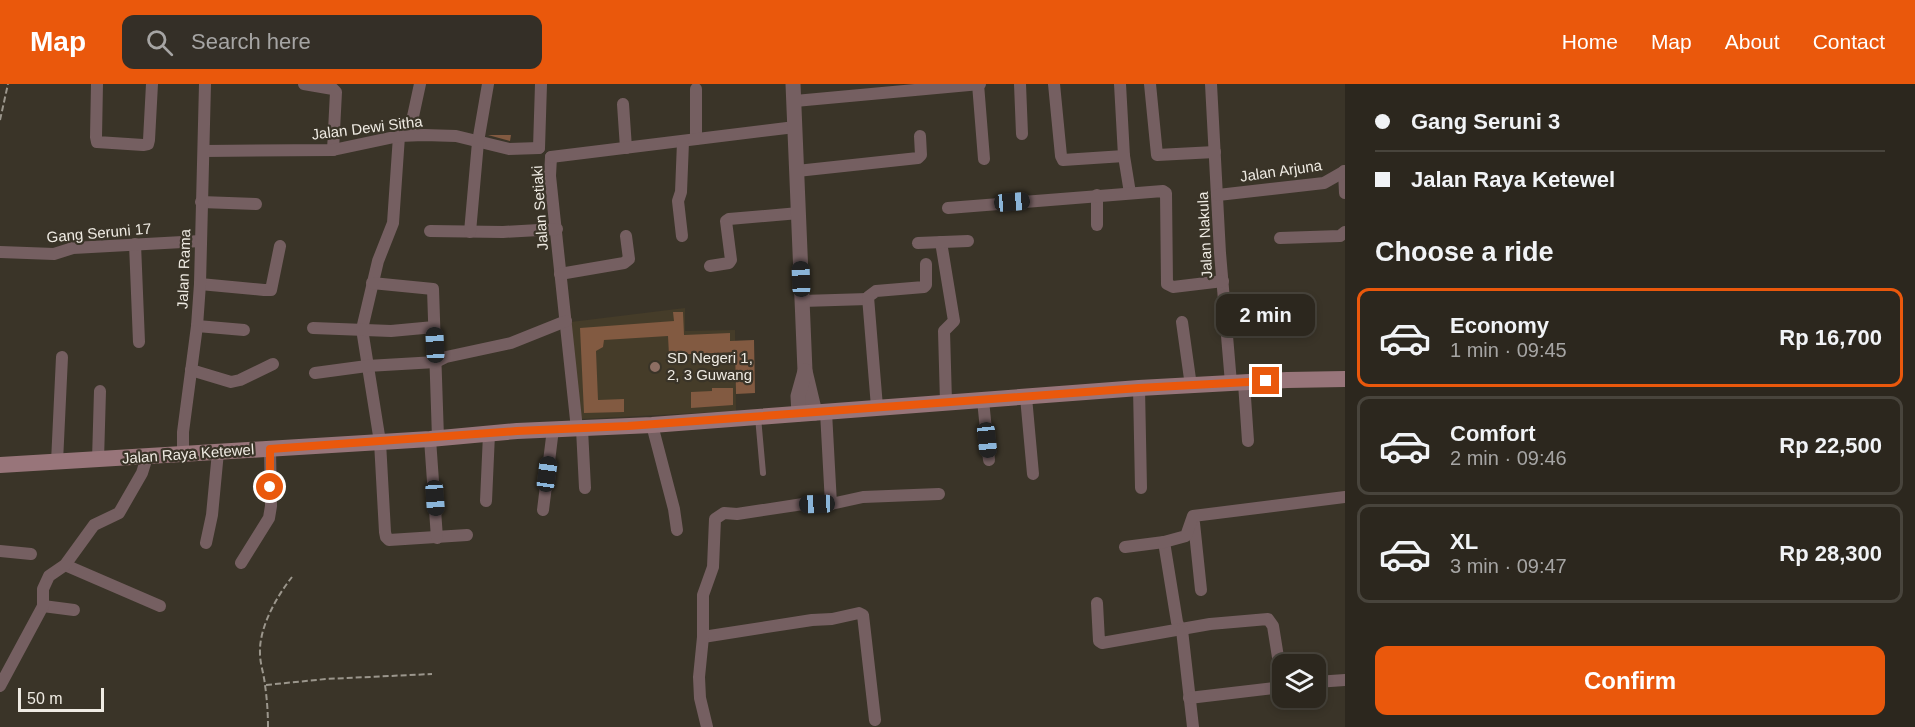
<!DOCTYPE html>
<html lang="en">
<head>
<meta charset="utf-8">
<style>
	:root { --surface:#2c271e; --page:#342f27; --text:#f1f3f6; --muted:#a6a5a4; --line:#48443c; --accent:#ea580c }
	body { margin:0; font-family:Arial,sans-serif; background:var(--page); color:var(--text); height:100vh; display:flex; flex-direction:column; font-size:22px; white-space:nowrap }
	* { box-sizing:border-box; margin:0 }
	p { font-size:20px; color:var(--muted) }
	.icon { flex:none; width:33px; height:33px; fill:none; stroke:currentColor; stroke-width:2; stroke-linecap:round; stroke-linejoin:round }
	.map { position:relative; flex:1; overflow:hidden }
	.side { display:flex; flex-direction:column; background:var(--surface); width:570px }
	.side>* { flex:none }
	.hud { display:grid; align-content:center; height:132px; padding:0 30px; background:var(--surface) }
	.fabs { position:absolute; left:1272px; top:570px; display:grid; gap:12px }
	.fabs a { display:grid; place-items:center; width:54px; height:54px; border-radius:12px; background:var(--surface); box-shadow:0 3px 9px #0003,0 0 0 2px var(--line); font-size:30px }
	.scale { position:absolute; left:18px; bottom:15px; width:86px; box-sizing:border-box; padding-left:6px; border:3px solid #efebe3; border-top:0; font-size:16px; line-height:21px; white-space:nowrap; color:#efebe3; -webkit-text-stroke:4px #3a3428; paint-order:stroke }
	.end { position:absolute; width:27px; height:27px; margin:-14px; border:8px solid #ea580c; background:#fff; box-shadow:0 0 0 3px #fff }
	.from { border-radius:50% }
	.bubble { position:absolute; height:42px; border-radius:12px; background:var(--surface); box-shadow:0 3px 9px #0003,0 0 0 2px var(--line); font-size:20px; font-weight:800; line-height:42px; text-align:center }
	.car { position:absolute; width:18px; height:36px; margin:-18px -9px; border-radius:8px; box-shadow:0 0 4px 2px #0007; background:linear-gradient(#222 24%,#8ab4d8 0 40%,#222 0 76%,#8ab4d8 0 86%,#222 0) }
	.hud b { display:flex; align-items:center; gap:21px; height:57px; font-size:22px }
	.hud b+b { border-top:2px solid var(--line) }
	.hud i { width:15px; height:15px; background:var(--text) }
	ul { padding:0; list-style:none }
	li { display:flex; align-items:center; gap:18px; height:99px; margin:0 12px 9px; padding:0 18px; border:3px solid var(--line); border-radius:12px }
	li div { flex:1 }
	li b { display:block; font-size:22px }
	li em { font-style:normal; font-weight:800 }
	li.current { border-color:var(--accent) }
	li>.icon { width:54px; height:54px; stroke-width:1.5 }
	h2 { padding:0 30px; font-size:27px; line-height:72px }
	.cta { display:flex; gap:12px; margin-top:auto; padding:12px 30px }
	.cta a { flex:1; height:69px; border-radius:12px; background:var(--accent); color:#fff; font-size:24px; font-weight:800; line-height:69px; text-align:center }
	header { display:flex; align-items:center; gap:36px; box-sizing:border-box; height:84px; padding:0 30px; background:var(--accent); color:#fff }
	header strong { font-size:28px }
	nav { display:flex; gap:33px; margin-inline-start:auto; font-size:21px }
	.search { width:420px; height:54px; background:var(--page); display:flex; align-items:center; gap:15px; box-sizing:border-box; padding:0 21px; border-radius:12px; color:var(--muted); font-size:22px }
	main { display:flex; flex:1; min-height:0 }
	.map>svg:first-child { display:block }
	.built { fill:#453c29 }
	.building { fill:#825a41 }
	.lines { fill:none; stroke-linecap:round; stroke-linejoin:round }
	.path { stroke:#9b968c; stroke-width:2; stroke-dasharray:6 3; stroke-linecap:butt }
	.service { stroke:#755f61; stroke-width:6 }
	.minor { stroke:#755f61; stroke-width:12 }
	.tertiary { stroke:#755f61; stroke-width:15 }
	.secondary { stroke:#98757a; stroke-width:16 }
	.route { stroke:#ea580c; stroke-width:8 }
	.education-dot { fill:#8d6e63; stroke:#3a3428; stroke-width:2 }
	.labels { text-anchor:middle; stroke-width:4.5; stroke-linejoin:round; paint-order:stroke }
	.street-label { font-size:15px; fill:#efebe3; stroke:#3a3428 }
	.poi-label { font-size:15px; fill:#efebe3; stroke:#3a3428; text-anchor:start }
</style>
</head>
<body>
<header>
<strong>Map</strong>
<div class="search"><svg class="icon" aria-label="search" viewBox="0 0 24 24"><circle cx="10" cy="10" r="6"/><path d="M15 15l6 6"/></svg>Search here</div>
<nav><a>Home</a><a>Map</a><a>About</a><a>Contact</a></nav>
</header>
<main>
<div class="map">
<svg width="1345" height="643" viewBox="0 0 1345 643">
	<rect width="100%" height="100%" fill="#3a3428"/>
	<polygon class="built" points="685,224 685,247 735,246 736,327 581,335 571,238"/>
	<g class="building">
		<polygon points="488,51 511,51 510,57"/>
		<polygon points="673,228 683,228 684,251 730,249 730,257 754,256 755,309 736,310 735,268 669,271 668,252 604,256 603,263 596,267 598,316 624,315 624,328 584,329 580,244 674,237"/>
		<polygon points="712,304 733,304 733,321 691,324 691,308 712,307"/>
	</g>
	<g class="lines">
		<g class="path">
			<polyline points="0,36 8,0"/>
			<polyline points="266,601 326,595 432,590"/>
			<path d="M268,643C268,629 267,615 265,601C264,590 260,580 260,569C259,543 277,512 292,493"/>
		</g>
		<polyline class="service" points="758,333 763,389"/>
		<g class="minor">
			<polyline points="97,0 96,53 97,58 143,61 148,60 149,56 152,0"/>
			<polyline points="304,0 333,5 336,8 333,66"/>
			<polyline points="978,0 984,75"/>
			<polyline points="1020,0 1022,50"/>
			<polyline points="1054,0 1061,72 1063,76 1124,72"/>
			<polyline points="1120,0 1124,72 1130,109"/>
			<polyline points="1150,0 1157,71 1215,68"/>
			<polyline points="1211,0 1220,169 1231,299"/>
			<polyline points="696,5 696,55"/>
			<polyline points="795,17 980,0"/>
			<polyline points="623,20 626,64"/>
			<polyline points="409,51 420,0"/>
			<polyline points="399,52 393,139 378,177 362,245 380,358 385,448 386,453 389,456 467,451"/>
			<polyline points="539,64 541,0"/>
			<polyline points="204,67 333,66 399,52 424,51 456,52 509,65 539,64"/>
			<polyline points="551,73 550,92 577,345"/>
			<polyline points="551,73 795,43"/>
			<polyline points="797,87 918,74 921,71 920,52"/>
			<polyline points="1344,87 1345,109"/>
			<polyline points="1097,111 1097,141"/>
			<polyline points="1218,111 1324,99 1345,87"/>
			<polyline points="201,118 256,120"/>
			<polyline points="948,124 1163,107 1166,109 1167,200 1173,203 1223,197"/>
			<polyline points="430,147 503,148 557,145"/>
			<polyline points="470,148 478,58 488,0"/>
			<polyline points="682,152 678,117 681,108 683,58"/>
			<polyline points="1280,154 1340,152 1345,148"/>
			<polyline points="941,158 954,237 944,247 946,318"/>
			<polyline points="918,159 968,157"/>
			<polyline points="135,160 139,258"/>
			<polyline points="0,168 54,170 73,164 201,157"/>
			<polyline points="710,182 729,179 731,176 726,137 729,135 799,129"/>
			<polyline points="560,190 624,179 629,175 626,152"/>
			<polyline points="372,199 433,205 438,354"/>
			<polyline points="200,200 264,206 271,206 280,162"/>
			<polyline points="802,217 868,215"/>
			<polyline points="1182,238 1191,302"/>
			<polyline points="197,242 244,246"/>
			<polyline points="313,244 391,247 434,243"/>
			<polyline points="191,286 231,298 240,296 273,280"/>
			<polyline points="315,289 367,282 436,278 446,273 511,259 566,237"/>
			<polyline points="1244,299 1248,357"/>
			<polyline points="1139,304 1141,404"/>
			<polyline points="1026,313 1033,390"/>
			<polyline points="983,316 989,376"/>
			<polyline points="877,323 868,213 876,207 924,203 926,201 926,180"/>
			<polyline points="826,328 831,420"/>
			<polyline points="652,341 674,425 677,446"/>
			<polyline points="582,345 585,404"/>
			<polyline points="430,355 437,454"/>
			<polyline points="183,369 183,348 197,242 200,200 205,0"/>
			<polyline points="98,376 100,307"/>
			<polyline points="57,378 62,273"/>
			<polyline points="486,417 489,350"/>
			<polyline points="543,426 553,345"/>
			<polyline points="1194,439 1201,506"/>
			<polyline points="1164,458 1177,538 1180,545"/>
			<polyline points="206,459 212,431 218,368"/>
			<polyline points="1125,463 1164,458 1186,452 1193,432 1345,413"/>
			<polyline points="0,467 31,470"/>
			<polyline points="241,479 269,434 271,422 270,365"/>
			<polyline points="65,481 160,522"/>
			<polyline points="1097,519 1099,557 1102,559 1210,540 1268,535 1273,542 1282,598"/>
			<polyline points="43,522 74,526"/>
			<polyline points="1182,546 1193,643"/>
			<polyline points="703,553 812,536 832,535 859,529 863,531 875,636"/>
			<polyline points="1316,598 1345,596"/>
			<polyline points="0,602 43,522 43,505 49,492 65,481 94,441 119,429 142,389 147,373"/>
			<polyline points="1189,614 1282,603"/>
			<polyline points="707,643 700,614 699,593 703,553 703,511 713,483 715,435 724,429 737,430 803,420 831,420 863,413 939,410"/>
		</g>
		<g class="tertiary">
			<polyline points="793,0 805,287 815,329"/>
			<polyline points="799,330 798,312 805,287"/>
		</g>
		<polyline class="secondary" points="0,381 430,355 517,347 652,341 1139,304 1287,296 1345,295"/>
	</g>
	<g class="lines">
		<polyline class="route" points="270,403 270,365 517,347 628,342 1139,304 1266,297"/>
	</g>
	<circle class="education-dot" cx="655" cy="283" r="6"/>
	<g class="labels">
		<g class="street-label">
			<text transform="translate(367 44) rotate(-7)" y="5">Jalan Dewi Sitha</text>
			<text transform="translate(1281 87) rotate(-8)" y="5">Jalan Arjuna</text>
			<text transform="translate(540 124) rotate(-94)" y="5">Jalan Setiaki</text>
			<text transform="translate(99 149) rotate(-5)" y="5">Gang Seruni 17</text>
			<text transform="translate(1205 151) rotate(-93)" y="5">Jalan Nakula</text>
			<text transform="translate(184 185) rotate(-88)" y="5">Jalan Rama</text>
			<text transform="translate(188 370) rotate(-4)" y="5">Jalan Raya Ketewel</text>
		</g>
		<g class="poi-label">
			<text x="667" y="279">SD Negeri 1,<tspan x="667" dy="17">2, 3 Guwang</tspan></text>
		</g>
	</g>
</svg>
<div class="fabs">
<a><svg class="icon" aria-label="layers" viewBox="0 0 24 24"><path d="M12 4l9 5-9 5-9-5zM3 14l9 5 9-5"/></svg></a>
</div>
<div class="scale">50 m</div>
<i class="end from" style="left:270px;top:403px"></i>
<i class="end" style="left:1266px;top:297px"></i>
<div class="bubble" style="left:1216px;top:210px;width:99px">2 min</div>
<i class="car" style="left:1012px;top:118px;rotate:85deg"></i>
<i class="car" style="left:801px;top:195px;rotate:358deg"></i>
<i class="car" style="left:435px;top:261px;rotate:357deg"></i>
<i class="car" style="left:987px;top:356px;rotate:174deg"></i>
<i class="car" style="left:547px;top:390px;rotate:8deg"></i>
<i class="car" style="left:435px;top:414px;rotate:176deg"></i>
<i class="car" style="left:817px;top:420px;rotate:268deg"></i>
</div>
<section class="side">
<div class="hud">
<b><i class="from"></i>Gang Seruni 3</b>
<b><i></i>Jalan Raya Ketewel</b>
</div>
<h2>Choose a ride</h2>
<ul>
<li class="current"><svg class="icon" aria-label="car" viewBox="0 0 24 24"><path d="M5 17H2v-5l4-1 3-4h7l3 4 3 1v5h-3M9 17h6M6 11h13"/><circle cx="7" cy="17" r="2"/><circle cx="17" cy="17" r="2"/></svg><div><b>Economy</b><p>1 min · 09:45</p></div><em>Rp 16,700</em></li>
<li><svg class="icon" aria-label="car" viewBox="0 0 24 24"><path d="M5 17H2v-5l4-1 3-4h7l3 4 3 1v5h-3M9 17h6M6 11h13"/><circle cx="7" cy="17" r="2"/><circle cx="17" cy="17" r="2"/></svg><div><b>Comfort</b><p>2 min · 09:46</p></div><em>Rp 22,500</em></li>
<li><svg class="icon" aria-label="car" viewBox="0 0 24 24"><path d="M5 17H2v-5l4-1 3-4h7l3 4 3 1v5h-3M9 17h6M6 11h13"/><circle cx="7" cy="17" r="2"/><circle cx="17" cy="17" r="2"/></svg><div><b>XL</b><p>3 min · 09:47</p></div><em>Rp 28,300</em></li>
</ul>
<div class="cta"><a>Confirm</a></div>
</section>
</main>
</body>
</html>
